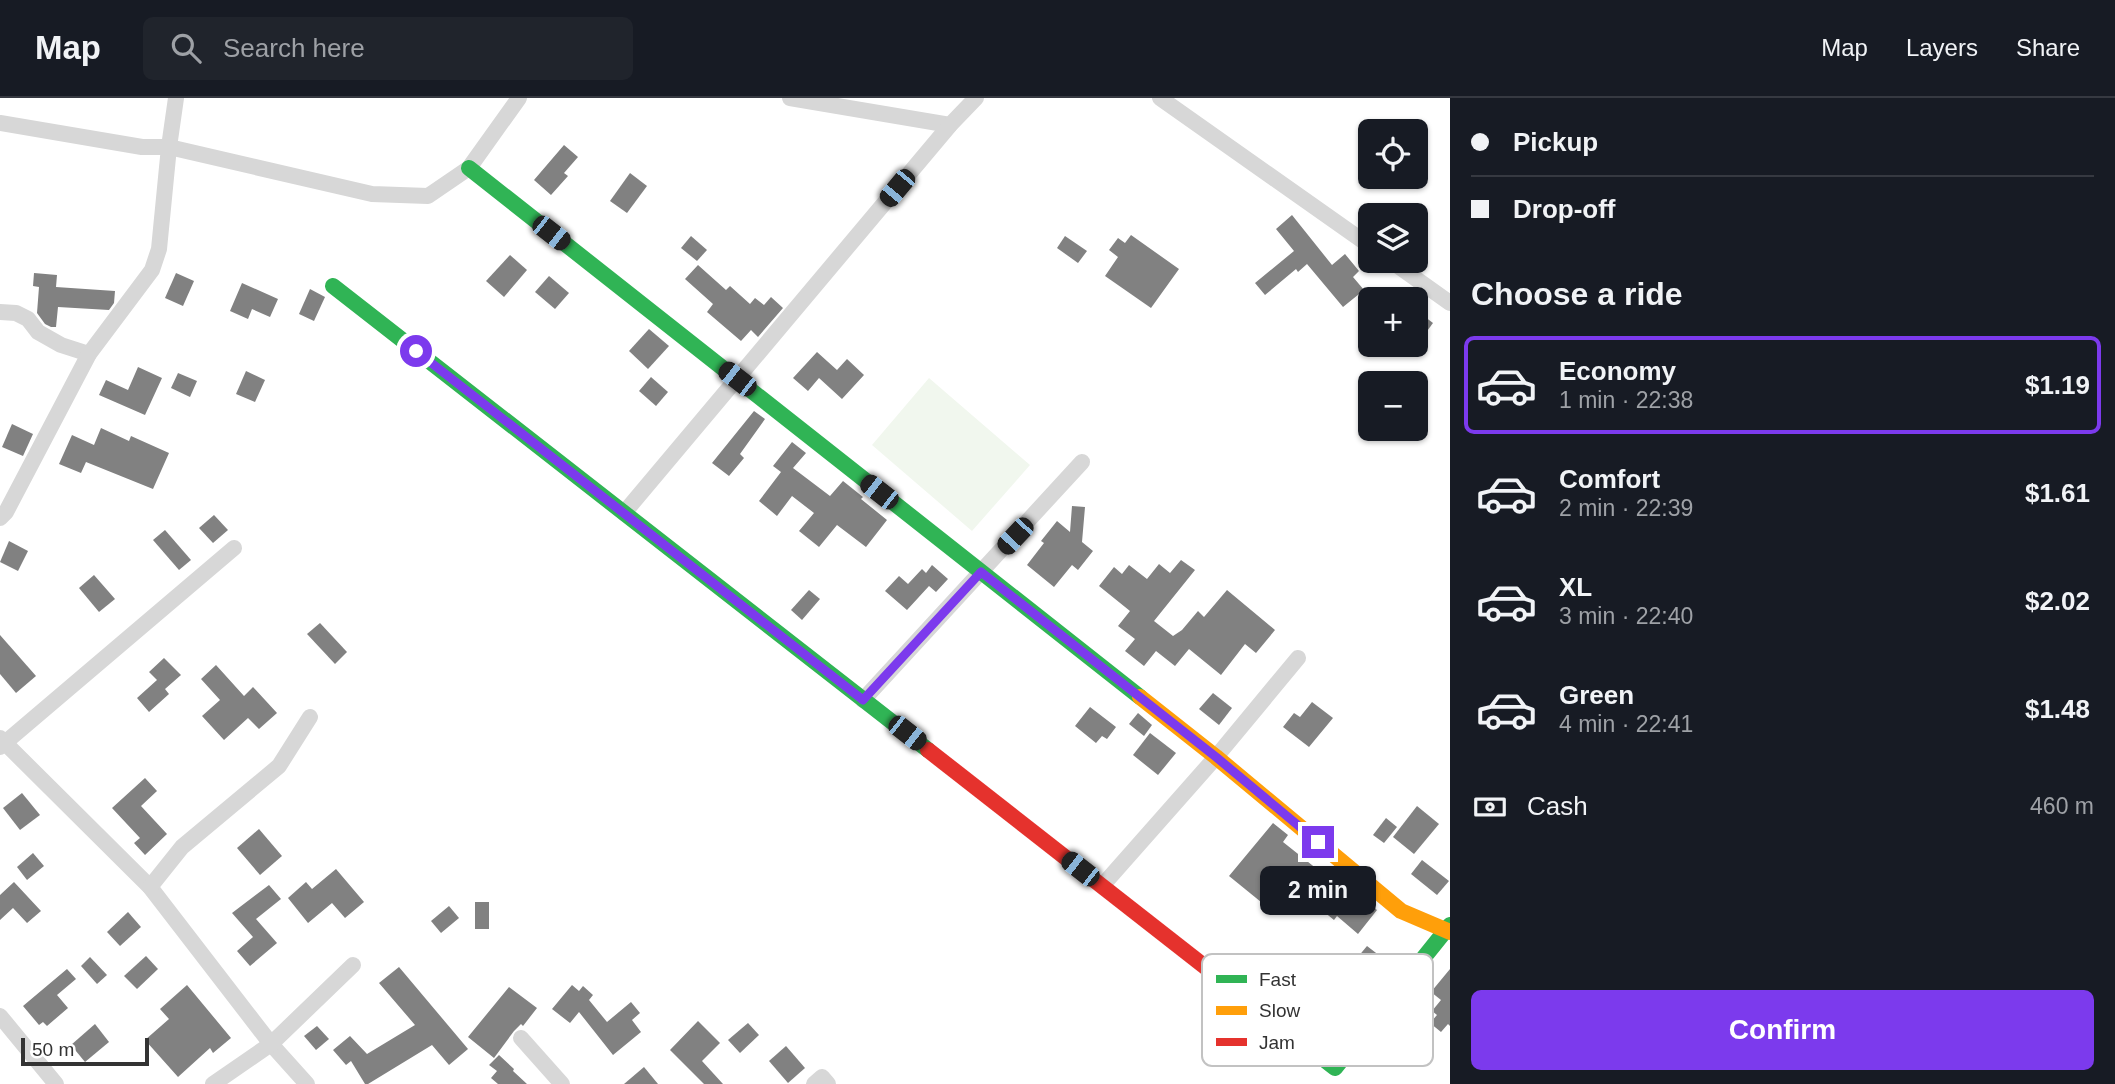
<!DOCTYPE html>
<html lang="en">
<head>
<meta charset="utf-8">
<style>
	:root { --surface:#171b24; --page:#20242c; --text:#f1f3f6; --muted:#9ea1a6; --line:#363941; --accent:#7c3aed }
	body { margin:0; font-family:Arial,sans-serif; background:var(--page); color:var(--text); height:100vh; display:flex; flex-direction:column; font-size:26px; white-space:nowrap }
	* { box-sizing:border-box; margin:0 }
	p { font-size:23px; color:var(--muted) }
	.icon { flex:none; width:38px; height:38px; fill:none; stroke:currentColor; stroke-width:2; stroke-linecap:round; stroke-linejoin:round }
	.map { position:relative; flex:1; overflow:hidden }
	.details { display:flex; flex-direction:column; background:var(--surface); width:665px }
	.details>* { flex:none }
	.guide { display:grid; align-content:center; height:154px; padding:0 21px; background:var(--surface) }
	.fabs { position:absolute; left:1358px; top:21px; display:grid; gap:14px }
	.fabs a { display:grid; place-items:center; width:70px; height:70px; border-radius:10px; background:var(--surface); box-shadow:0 2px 5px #0004; font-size:35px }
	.scale { position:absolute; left:21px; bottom:18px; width:128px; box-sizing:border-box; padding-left:7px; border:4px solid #333; border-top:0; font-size:19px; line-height:24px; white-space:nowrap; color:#333; -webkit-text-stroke:5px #fff; paint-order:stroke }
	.end { position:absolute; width:32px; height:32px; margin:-16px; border:9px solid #7c3aed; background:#fff; box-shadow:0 0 0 4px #fff }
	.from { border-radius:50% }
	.bubble { position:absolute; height:49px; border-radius:10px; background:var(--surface); box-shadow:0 2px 5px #0004; font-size:23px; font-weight:700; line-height:49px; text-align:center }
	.car { position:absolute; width:21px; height:42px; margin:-21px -10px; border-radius:9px; box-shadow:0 0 5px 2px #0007; background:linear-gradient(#222 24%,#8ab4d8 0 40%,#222 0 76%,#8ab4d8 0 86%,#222 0) }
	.guide b { display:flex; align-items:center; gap:24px; height:66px; font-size:26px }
	.guide b+b { border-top:2px solid var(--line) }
	.guide i { width:18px; height:18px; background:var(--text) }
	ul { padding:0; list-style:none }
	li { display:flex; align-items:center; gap:21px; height:98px; margin:0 14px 10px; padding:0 7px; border:4px solid transparent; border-radius:10px }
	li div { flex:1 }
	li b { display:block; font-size:26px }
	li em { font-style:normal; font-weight:700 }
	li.active { border-color:var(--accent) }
	li>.icon { width:63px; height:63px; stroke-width:1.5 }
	h2 { padding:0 21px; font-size:32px; line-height:84px }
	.pay { display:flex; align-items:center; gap:18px; height:77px; padding:0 21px; font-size:26px }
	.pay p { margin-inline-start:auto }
	.cta { display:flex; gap:14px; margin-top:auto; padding:14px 21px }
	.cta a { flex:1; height:80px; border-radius:10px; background:var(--accent); color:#fff; font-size:28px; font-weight:700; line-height:80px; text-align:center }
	header { display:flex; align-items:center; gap:42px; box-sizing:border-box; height:98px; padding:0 35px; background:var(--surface); border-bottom:2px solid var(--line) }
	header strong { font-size:33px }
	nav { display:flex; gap:38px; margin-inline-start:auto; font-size:24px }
	.search { width:490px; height:63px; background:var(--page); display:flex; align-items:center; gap:18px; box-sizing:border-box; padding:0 24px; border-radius:10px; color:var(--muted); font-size:26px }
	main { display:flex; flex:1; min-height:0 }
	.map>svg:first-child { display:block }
	.green { fill:#f1f7ee }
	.building { fill:#818181 }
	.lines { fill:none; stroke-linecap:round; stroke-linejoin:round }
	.street { stroke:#d7d7d7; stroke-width:16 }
	.fast { stroke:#30b455; stroke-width:16 }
	.slow { stroke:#ff9f0a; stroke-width:16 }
	.jam { stroke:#e5322d; stroke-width:16 }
	.route { stroke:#7c3aed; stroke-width:9 }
	.key { fill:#fff; stroke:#c2c2c2; stroke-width:2 }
	.key-label { font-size:19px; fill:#333 }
</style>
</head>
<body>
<header>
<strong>Map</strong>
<div class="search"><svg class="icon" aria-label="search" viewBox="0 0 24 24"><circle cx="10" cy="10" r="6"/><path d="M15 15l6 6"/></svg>Search here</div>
<nav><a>Map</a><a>Layers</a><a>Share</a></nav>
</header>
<main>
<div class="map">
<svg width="1450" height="986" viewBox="0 0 1450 986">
	<rect width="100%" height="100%" fill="#fff"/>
	<polygon class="green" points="929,280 1030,367 972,433 872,347"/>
	<g class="building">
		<polygon points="564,47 578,59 564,75 568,78 551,97 534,82"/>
		<polygon points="630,75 647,88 627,115 610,103"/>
		<polygon points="1292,117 1332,167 1345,156 1359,173 1353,179 1364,192 1343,209 1307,166 1298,174 1296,171 1265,197 1255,185 1294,153 1276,131"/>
		<polygon points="1131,137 1179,171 1151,210 1105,178 1118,159 1109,152 1118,140 1125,145"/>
		<polygon points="691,138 707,152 697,163 681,150"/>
		<polygon points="1065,138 1087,153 1078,165 1057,150"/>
		<polygon points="510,157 527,172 504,199 486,183"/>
		<polygon points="698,167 726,192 730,188 750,206 755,200 764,207 771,199 783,210 758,239 751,232 741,243 707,214 713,206 685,181"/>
		<polygon points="34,175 57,177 56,189 115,193 114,205 109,212 58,209 56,229 51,229 45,226 37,215 39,189 33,188"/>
		<polygon points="176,175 194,183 183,208 165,200"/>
		<polygon points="549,178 569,195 555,211 535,194"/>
		<polygon points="242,185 278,201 270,219 252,211 248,221 230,213"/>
		<polygon points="310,191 325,199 314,223 299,216"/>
		<polygon points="1416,212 1433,225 1416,248"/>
		<polygon points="649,231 669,248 648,271 629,253"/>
		<polygon points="817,254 837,272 847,261 864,277 842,301 819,280 808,293 793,280"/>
		<polygon points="138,269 162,280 145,317 99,297 106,282 128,292"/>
		<polygon points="246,273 265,282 255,304 236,296"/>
		<polygon points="178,275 197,283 190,299 171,290"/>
		<polygon points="651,279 668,294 656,308 639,293"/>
		<polygon points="754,313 765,321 740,356 744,360 729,378 712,365"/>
		<polygon points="12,326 33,336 23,358 2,349"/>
		<polygon points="101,330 129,343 131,338 169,355 153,391 86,364 81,375 59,366 72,337 94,347"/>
		<polygon points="792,344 806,355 793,370 830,398 843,383 863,399 861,401 887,422 866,449 837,427 819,449 799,433 814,415 792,398 777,418 759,403 781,374 773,368"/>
		<polygon points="1072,408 1085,409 1082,444 1093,453 1078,472 1072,467 1054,489 1027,467 1044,445 1041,443 1057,423 1070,434"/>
		<polygon points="214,417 228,432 213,445 199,430"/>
		<polygon points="165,432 191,462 179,472 153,442"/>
		<polygon points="9,443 28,453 18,473 0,464"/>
		<polygon points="1181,462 1195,472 1154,523 1173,538 1182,532 1198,513 1204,519 1227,492 1275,532 1256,555 1245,546 1221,577 1189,551 1175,568 1156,553 1144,568 1125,553 1135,541 1118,528 1130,513 1099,488 1114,469 1122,476 1129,467 1147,481 1159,466 1170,475"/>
		<polygon points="932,467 948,481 936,494 929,488 907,512 885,493 899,478 908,486 922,471 926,475"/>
		<polygon points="94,477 115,501 99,514 79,490"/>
		<polygon points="809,492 820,501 802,522 791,512"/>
		<polygon points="320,525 347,554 335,566 307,536"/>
		<polygon points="0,537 36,578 16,595 0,576"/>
		<polygon points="164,560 181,577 165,591 169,596 149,614 137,600 157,582 149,574"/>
		<polygon points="216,567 244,598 253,589 277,615 259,631 248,620 224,642 202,618 220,602 201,581"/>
		<polygon points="1213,595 1232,610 1219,627 1199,611"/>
		<polygon points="1312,604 1333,620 1309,649 1283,629 1294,615 1300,619"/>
		<polygon points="1090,609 1116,629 1107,641 1102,638 1096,645 1075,628"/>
		<polygon points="1138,615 1152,627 1144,638 1129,626"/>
		<polygon points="1150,635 1176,655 1158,677 1133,657"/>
		<polygon points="145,680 157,693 141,708 167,736 145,757 134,745 140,740 112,710"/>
		<polygon points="22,695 40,717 20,732 3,710"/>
		<polygon points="1417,708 1439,726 1414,756 1393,739"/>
		<polygon points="1386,720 1397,729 1384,745 1373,737"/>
		<polygon points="1273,725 1288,737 1283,744 1332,783 1335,779 1377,812 1358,836 1337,818 1334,822 1281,779 1261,804 1229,778"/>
		<polygon points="259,731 282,758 260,777 237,750"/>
		<polygon points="33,755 44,768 27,782 17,769"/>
		<polygon points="1422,762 1449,783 1437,797 1411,776"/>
		<polygon points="336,771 364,804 345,820 332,805 308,825 288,800 306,784 312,791"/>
		<polygon points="14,784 41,813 27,825 13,810 0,822 0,797"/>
		<polygon points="269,787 281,801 256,821 277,845 250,868 237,853 253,839 232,815"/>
		<rect x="475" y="804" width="14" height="27"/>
		<polygon points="449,808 459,820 441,835 431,823"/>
		<polygon points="128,814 141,829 120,848 107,834"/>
		<polygon points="1367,848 1380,858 1376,863 1386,871 1370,890 1347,872"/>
		<polygon points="146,858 158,871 137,891 124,878"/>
		<polygon points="90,859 107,877 97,886 81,868"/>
		<polygon points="399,869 468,951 449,967 432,947 368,986 365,986 351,963 346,967 333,952 350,938 367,956 415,927 379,885"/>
		<polygon points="67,871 76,881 57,897 68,910 47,928 43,924 39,927 23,908"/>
		<polygon points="1450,871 1450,928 1448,926 1441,934 1430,925 1437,917 1432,913 1441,902 1431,894"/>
		<polygon points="187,887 231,940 213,955 210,950 178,979 145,942 169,921 160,911"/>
		<polygon points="572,887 579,893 583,888 593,897 589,902 607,924 631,904 640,915 632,922 641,934 613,957 579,914 570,925 552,911"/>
		<polygon points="509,889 537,910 523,928 521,926 514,933 494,960 468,939"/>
		<polygon points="698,923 720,945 702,963 723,986 704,986 670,952"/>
		<polygon points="748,925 759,937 740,955 728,942"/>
		<polygon points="95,926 109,944 85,964 71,947"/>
		<polygon points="317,928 329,941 316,952 304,938"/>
		<polygon points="786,948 805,970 788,985 769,963"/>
		<polygon points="499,957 514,971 513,973 527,986 498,986 491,980 497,973 489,967"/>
		<polygon points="644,969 658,986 624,986"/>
	</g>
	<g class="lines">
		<g class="street">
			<polyline points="790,0 950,27"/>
			<polyline points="1160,0 1370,148"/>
			<polyline points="0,25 142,49 169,49 372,96 428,98 469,70 519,0"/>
			<polyline points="1391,163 1450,205"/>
			<polyline points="0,214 16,215 28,221 38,234 61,247 89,256"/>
			<polyline points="624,415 950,27 976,0"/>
			<polyline points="0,420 6,414 89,256 152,172 159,151 169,49 176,0"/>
			<polyline points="863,602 1082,364"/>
			<polyline points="0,640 150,789 271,946 307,986"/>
			<polyline points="0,649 234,450"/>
			<polyline points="1102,788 1216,659 1298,560"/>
			<polyline points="150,789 182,749 279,668 310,619"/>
			<polyline points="0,918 56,986"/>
			<polyline points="521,940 562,986"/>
			<polyline points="213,986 271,946 353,867"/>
			<polyline points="814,986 822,979 828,986"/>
		</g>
		<g class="fast">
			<polyline points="469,70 1140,599"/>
			<polyline points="333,188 928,652"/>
			<polyline points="1213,875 1335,970 1450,827"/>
		</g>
		<polyline class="slow" points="1140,599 1216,659 1401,813 1450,834"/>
		<polyline class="jam" points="928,652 1213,875"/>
	</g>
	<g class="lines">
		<polyline class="route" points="416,253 863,602 981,474 1216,659 1318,744"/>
	</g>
	<rect x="1202" y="856" width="231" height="112" rx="10" class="key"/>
	<rect x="1216" y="877" width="31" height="8" fill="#30b455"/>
	<rect x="1216" y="908" width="31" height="9" fill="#ff9f0a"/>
	<rect x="1216" y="940" width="31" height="8" fill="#e5322d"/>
	<g class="key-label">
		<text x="1259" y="888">Fast</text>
		<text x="1259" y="919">Slow</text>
		<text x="1259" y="951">Jam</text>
	</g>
</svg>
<div class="fabs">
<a><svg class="icon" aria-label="locate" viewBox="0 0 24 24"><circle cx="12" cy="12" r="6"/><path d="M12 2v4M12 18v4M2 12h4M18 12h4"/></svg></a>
<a><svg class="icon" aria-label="layers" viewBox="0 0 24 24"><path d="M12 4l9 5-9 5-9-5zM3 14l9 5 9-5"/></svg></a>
<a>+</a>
<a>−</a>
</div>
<div class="scale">50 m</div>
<i class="end from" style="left:416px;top:253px"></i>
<i class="end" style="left:1318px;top:744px"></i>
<div class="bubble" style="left:1260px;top:768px;width:116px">2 min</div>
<i class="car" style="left:897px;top:90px;rotate:220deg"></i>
<i class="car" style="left:551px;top:135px;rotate:128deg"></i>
<i class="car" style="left:737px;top:281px;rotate:308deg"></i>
<i class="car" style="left:879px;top:394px;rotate:308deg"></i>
<i class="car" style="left:1015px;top:438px;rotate:223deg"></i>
<i class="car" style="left:907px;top:635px;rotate:128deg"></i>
<i class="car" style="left:1080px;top:771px;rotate:308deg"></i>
</div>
<section class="details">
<div class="guide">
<b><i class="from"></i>Pickup</b>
<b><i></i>Drop-off</b>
</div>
<h2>Choose a ride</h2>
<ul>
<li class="active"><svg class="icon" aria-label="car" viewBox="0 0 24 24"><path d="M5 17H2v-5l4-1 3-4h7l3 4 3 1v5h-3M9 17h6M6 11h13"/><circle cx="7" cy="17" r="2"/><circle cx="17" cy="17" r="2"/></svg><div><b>Economy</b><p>1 min · 22:38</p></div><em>$1.19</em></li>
<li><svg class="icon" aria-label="car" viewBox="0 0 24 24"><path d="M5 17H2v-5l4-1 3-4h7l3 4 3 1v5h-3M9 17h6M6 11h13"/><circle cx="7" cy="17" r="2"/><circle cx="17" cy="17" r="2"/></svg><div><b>Comfort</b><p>2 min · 22:39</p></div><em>$1.61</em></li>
<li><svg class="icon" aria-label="car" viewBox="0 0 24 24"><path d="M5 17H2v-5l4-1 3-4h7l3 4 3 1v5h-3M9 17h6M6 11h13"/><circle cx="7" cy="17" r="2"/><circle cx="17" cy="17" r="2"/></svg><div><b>XL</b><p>3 min · 22:40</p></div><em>$2.02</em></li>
<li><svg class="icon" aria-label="car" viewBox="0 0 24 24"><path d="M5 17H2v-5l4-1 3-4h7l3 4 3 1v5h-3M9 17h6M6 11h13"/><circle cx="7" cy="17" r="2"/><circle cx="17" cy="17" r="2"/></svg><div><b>Green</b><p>4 min · 22:41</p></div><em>$1.48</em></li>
</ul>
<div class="pay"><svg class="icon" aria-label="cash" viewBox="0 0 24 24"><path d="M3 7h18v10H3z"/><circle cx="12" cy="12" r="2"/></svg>Cash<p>460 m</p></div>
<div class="cta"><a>Confirm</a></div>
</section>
</main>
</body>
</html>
